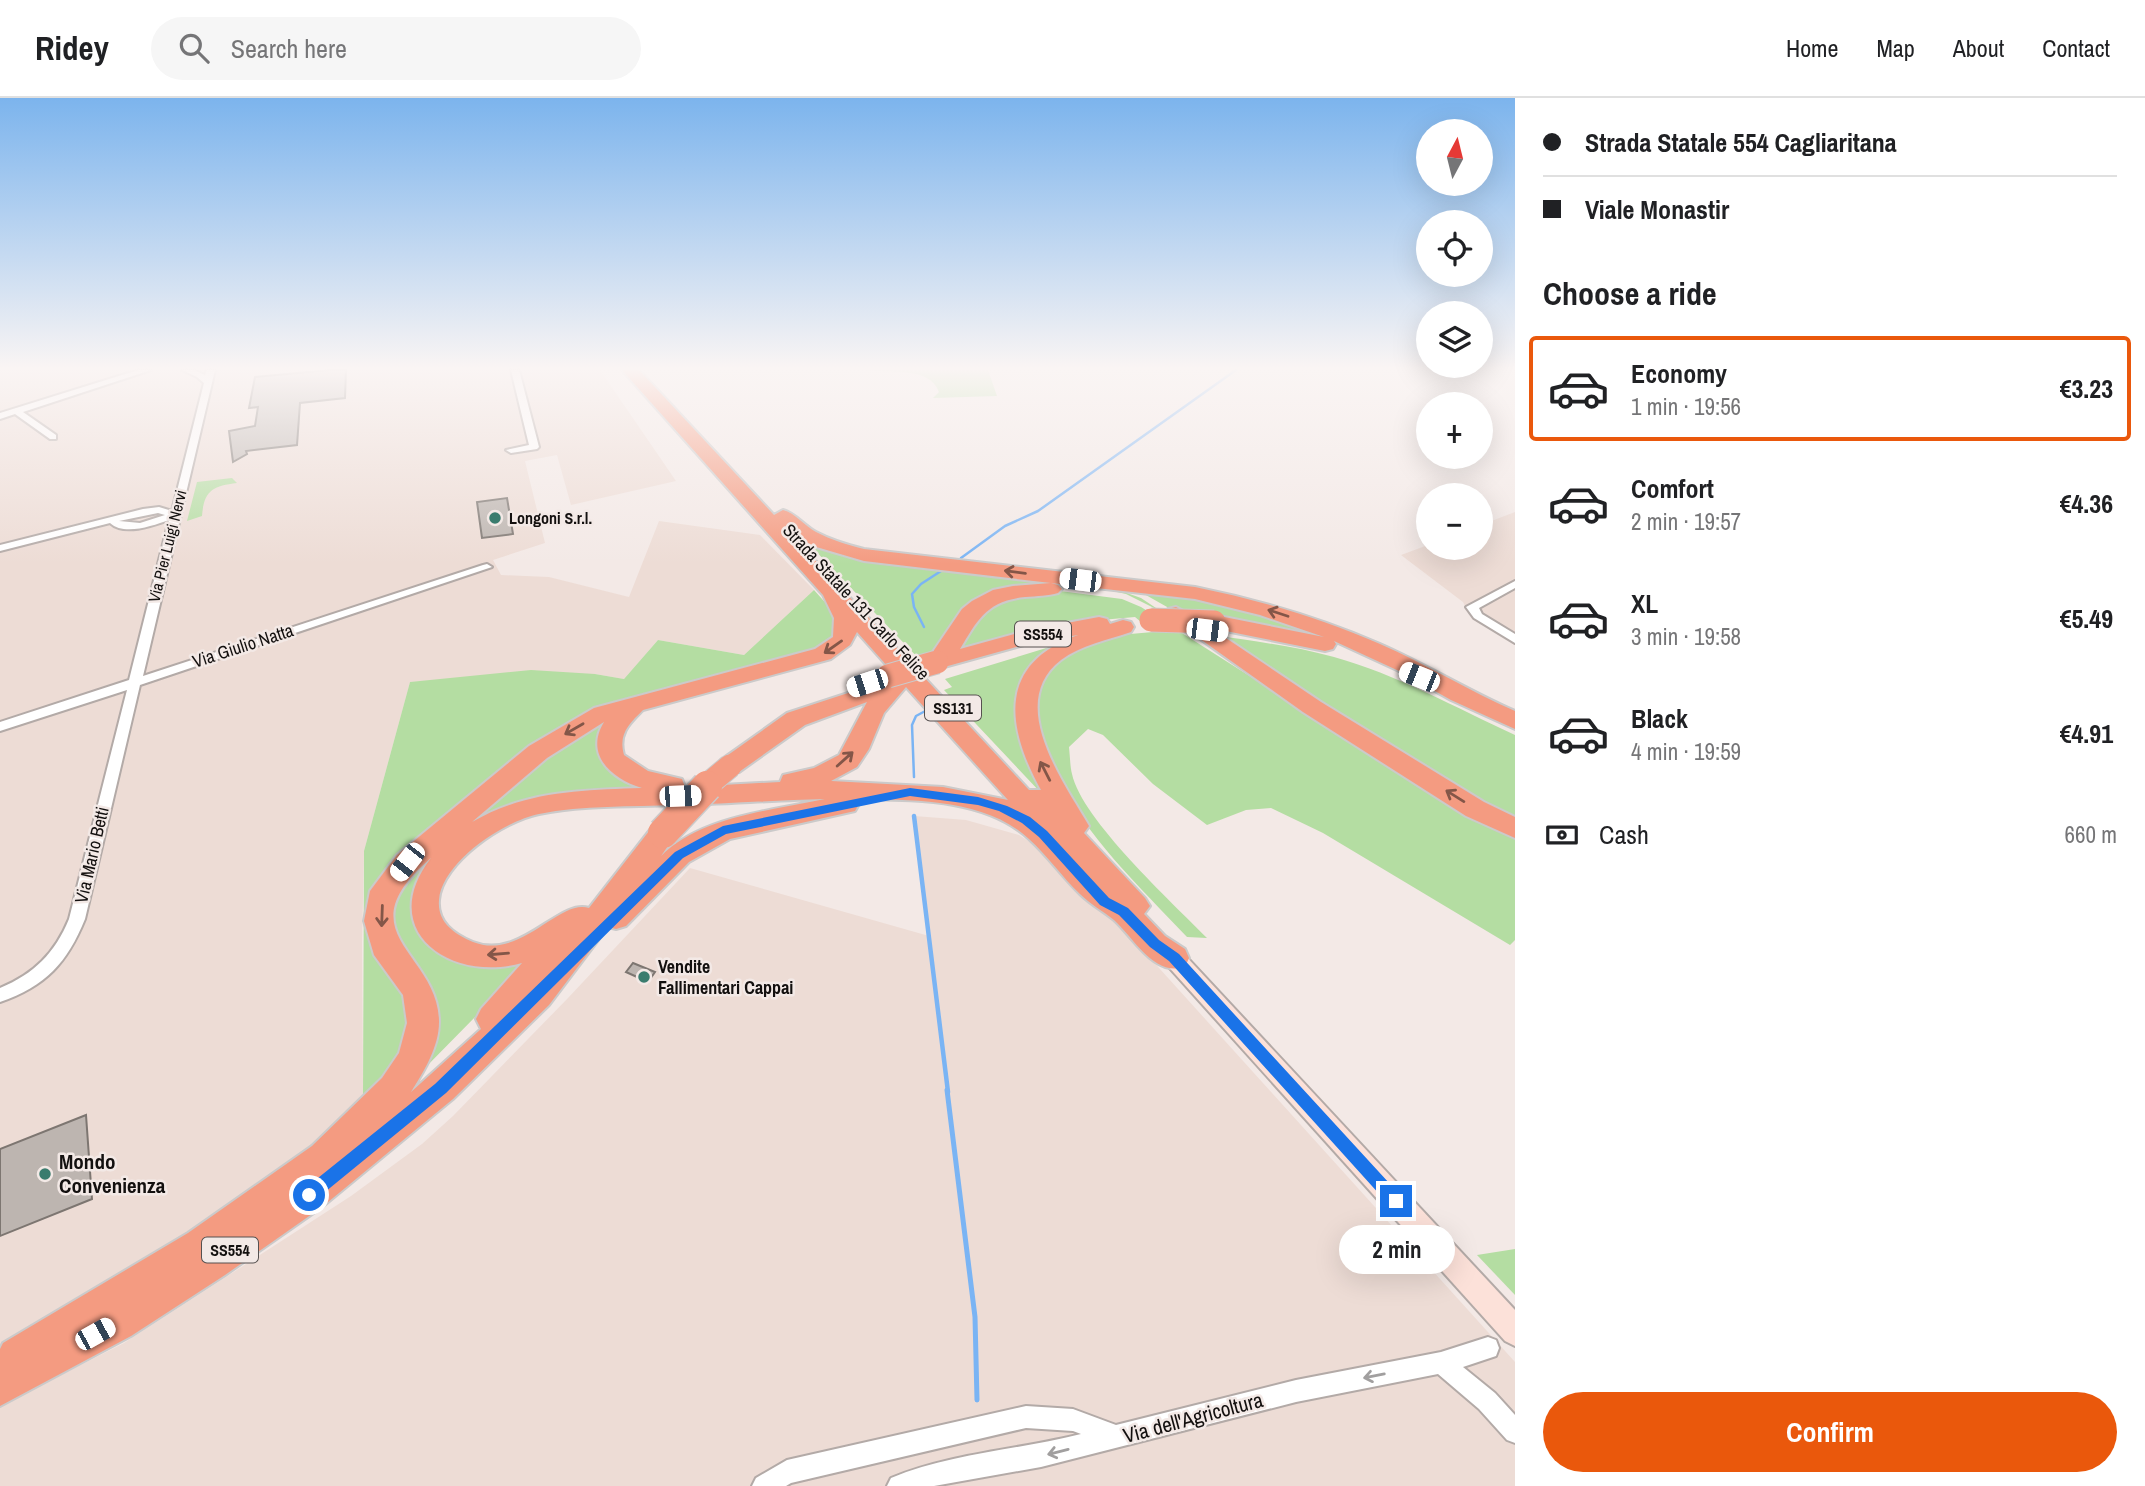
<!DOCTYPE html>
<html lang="en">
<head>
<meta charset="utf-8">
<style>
	:root { --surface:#fff; --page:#f6f6f6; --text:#202124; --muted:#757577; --line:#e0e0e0; --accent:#ea580c }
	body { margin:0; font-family:"Archivo Narrow",sans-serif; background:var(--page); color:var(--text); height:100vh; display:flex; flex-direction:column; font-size:26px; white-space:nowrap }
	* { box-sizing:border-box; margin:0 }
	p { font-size:23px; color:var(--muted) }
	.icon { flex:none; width:38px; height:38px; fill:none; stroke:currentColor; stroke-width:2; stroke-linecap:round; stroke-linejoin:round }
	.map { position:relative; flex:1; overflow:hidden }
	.details { display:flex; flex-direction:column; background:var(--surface); width:630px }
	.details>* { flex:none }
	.banner { display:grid; align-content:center; height:154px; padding:0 28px; background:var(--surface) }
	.needle { width:46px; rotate:7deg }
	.controls { position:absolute; left:1416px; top:21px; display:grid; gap:14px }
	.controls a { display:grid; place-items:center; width:77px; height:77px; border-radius:50%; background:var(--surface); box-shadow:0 7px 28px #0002; font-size:35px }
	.end { position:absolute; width:32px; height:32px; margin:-16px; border:9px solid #1a73e8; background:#fff; box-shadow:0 0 0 4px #fff }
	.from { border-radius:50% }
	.bubble { position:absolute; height:49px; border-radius:24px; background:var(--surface); box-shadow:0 7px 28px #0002; font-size:23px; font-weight:700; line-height:49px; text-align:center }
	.car { position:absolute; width:21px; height:42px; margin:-21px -10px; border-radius:9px; box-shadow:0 0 5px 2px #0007; background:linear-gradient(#fff 24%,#345 0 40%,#fff 0 76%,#345 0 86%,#fff 0) }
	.banner b { display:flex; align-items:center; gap:24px; height:66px; font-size:26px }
	.banner b+b { border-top:2px solid var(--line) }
	.banner i { width:18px; height:18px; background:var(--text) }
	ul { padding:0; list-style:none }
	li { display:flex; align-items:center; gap:21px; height:105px; margin:0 14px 10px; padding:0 14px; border:4px solid transparent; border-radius:7px }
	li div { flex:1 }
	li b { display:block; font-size:26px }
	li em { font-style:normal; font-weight:700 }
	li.active { border-color:var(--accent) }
	li>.icon { width:63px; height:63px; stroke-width:1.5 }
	h2 { padding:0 28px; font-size:32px; line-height:84px }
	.pay { display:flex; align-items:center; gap:18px; height:77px; padding:0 28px; font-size:26px }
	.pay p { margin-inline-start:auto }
	.action { display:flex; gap:14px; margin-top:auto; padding:14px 28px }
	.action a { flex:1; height:80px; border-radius:42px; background:var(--accent); color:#fff; font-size:28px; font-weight:700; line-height:80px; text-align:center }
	header { display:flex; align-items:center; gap:42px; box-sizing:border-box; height:98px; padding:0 35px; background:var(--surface); border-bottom:2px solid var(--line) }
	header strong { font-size:33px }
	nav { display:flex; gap:38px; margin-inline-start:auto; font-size:24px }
	.search { width:490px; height:63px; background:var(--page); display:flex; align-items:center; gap:18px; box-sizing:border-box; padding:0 24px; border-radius:38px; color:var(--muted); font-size:26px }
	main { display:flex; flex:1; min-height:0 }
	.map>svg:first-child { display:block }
	.built { fill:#eddcd5 }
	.green { fill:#b4dda2 }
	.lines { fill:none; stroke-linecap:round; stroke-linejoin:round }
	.stream-far2 { stroke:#7ab4f4; stroke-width:2.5 }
	.stream-far1 { stroke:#7ab4f4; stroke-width:4.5 }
	.stream { stroke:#7ab4f4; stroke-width:5 }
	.building { fill:#bdb5b0; stroke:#7d7671; stroke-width:2 }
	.street-casing { stroke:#b3aaa7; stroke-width:4 }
	.secondary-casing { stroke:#b3aaa7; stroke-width:4 }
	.highway-casing { stroke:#cbcaca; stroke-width:4 }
	.street { fill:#fff; fill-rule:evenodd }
	.secondary { fill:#fce1d9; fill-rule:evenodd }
	.highway { fill:#f49b81; fill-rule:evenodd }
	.highway-bridge-far1-casing { stroke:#cbcaca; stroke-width:25; stroke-linecap:butt }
	.highway-bridge-casing { stroke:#cbcaca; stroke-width:33; stroke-linecap:butt }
	.highway-bridge-far1 { stroke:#f49b81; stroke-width:23 }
	.highway-bridge { stroke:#f49b81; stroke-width:30 }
	.oneway { stroke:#845648 }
	.oneway2 { stroke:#a19f9f }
	.route { fill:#1a73e8 }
	.poi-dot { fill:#3a7c6e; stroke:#f3e9e6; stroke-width:2.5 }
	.labels { text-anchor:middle; stroke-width:5; stroke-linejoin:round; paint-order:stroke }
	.far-poi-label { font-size:16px; font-weight:bold; fill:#13100f; stroke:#f3e9e6; text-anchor:start }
	.far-street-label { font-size:16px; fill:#13100f; stroke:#f3e9e6 }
	.shield { fill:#f3e9e6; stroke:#565150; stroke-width:2 }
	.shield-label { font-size:16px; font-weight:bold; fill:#13100f }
	.street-label { font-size:18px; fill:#13100f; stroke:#f3e9e6 }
	.poi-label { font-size:18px; font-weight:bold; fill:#13100f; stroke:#f3e9e6; text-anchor:start }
	.near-poi-label { font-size:21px; font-weight:bold; fill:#13100f; stroke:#f3e9e6; text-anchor:start }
	.near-street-label { font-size:21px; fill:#13100f; stroke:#f3e9e6 }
</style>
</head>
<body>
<header>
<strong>Ridey</strong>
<div class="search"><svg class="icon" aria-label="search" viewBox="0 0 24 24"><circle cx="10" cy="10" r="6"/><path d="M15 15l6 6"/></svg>Search here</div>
<nav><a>Home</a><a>Map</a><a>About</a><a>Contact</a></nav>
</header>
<main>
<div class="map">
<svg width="1515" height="1388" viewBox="0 0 1515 1388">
	<rect width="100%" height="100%" fill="#f3e9e6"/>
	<g class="built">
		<polygon points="0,272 600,272 676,383 571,407 557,357 525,363 545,445 493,462 501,477 549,479 629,499 659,423 760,437 814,492 744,557 658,542 624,581 595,576 410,584 364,753 362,844 363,996 374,1006 280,1076 88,1202 0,1249"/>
		<polygon points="1515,414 1515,544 1467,512 1463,504 1401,457 1428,447 1428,450 1480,450 1481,427"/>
		<polygon points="914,718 966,722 1019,737 1066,767 1515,1264 1515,1388 0,1388 0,1308 124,1245 351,1098 422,1046 453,1018 568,900 690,770 929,838"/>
	</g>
	<g class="green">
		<path d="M865,272H988L997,298L933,300L939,294C929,267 888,276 865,272Z"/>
		<path d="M232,380L237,385C212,388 204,393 202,418L187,423L197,384Z"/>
		<polygon points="806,443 1107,488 1141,500 1162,514 1126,496 1103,491 1060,487 1018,489 983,498 944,551 921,563"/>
		<polygon points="814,492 839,520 833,543 819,551 630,599 556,631 518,660 385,779 407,894 408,942 371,1003 363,996 364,753 410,584 531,572 595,576 624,581 658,542 744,557"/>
		<polygon points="1137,492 1266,514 1361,553 1319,541 1183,518"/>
		<path d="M1060,493L1122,501L1141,509L1278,596L1515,736V842L1510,847L1323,735L1271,710L1246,712L1207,727L1153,686L1103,637L1088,631L1069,649C1070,658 1070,668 1072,676C1082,722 1172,804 1207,840L1187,839C1139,788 1086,739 1055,675C1044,652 1038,626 1029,603L1053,563L1088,545L1119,537L1153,534L1135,519L1090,523L956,556L990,507L1034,494Z"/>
		<path d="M1213,537C1253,543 1294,548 1334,559C1396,576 1456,610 1515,637V720L1498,715Z"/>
		<path d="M1056,547L1059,548C979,591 1029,657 1059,714L944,592L952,589L945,581Z"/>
		<polygon points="614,615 601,645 656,690 510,710 420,783 412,812 416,832 447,855 537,856 419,976 434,924 389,827 397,786 545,654"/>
		<polygon points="1515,1151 1515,1197 1477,1157"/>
	</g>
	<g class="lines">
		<g class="stream-far2">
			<polyline points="961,460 1005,428 1038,413 1236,272"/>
			<polyline points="924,529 914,509 912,496 921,486 941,473"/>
			<polyline points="914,679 912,627 916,618 929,611"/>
		</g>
		<polyline class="stream-far1" points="914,718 948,994"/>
		<polyline class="stream" points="947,992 975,1219 977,1302"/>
	</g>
	<g class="building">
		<polygon points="330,272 346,272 345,300 300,305 297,347 246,353 247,356 233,364 229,333 255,328 258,309 249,310 255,279"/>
		<polygon points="507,400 513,436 482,440 477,404"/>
		<polygon points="633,865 655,874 648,884 626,874"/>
		<polygon points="86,1017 92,1101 0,1138 0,1051"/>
	</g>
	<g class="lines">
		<defs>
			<g id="street">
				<polygon points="138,272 151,272 23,314 56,337 56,341 50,341 15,316 0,321 0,315"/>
				<path d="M182,272H194L205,277L207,272H215L143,578L483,467L487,466L492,469L140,587L85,821C67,865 46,888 0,904V890C34,876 55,855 69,821L127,592L0,633V624L129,582L169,422C152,428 124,438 110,425L0,453V447L143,411L159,409L172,413L204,285L197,279ZM158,415L165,417L140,425L119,423Z"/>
				<polygon points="511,272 519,272 539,349 537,351 511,355 506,352 529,347"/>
				<polygon points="1515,483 1515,490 1479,510 1482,516 1515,536 1515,545 1474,520 1466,509"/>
				<path d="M1488,1239L1496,1242L1499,1250L1496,1258L1463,1269L1495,1295L1515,1317V1345L1507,1342L1479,1311L1438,1276L1296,1304L1041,1369L934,1388H887L891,1380C951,1355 1018,1352 1081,1336L1073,1333L1026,1330L791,1385L786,1388H752L756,1380L787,1362L1026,1308L1073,1311L1116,1327L1296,1282L1441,1254Z"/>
			</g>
			<polygon id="secondary" points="1174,851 1182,854 1515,1212 1515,1248 1505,1243 1166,866 1163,860 1166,854"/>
			<path id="highway" d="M622,272H639L774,417L783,412C795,415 805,428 816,434C831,442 848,447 864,451L1195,489C1259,502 1320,520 1380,546C1426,566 1469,593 1515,613V631L1451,602L1399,573L1334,543L1336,546L1333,551L1325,553L1211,530L1321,604L1484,704L1515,719V740L1466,718L1303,614L1165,516L1168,511L1176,509L1204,525L1206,519L1214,517L1324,539L1260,517L1195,501L1051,485L1058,487L1062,491L1058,495C1048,498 1037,498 1025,499C987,503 978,521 960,551L1029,532L1099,519L1107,521L1110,526L1123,522L1131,524L1134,529L1131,534C1107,542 1081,547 1061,562C1005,605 1064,685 1089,728L1084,735L1145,800L1150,808L1144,816L1165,838L1185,851L1189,860L1185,869C1154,879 1134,840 1114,822C1103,813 1090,806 1080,796C1062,779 1048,758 1029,741C985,700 913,702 856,701L859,706L855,713L730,741L689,764L626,828L616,831L608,829L549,907L453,1001L322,1109L225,1177L131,1238L0,1308V1251L3,1245L188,1135L312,1048L382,980L399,955L407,925L403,897L374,857L364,823L370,793L397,757L529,648L594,610L815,551L833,539L834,520L823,497ZM788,433L813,448L864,463L1051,485L1013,488L993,492L972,503L962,511L926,564L929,569L937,571L1031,545L1078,537C997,566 1006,628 1041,692H1029ZM857,534L897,579L787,615L721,662L717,668L721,674L730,677L739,674L805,627L867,604L839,657L814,670L783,677L780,684L685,689L682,681L648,673L624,657C618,636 629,626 643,612L831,561L850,547ZM906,589L1008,702L943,689L831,683L857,669L869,651L884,615ZM604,624C584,657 612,681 642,690C582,692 525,693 472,724L547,660ZM825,701C770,713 702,718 661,758L677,735L673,728L663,725L653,728L589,810C559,800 521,863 473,844C454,836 437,824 439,802C442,764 504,723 539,716C583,707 631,709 676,707C726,706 775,702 825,701ZM431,760C375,833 451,885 522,865L481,911L476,921L481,931L411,994C424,973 439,949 439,924C439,854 342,836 431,760Z"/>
		</defs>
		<use href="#street" class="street-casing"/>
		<use href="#secondary" class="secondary-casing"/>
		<use href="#highway" class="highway-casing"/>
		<use href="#street" class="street"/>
		<use href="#secondary" class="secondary"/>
		<use href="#highway" class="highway"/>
		<defs>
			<g id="highway-bridge-far1">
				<polyline points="1151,522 1214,524"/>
				<polyline points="888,578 937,564"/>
				<polyline points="705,689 730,668"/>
			</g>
			<polyline id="highway-bridge" points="663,735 707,688"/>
		</defs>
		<use href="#highway-bridge-far1" class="highway-bridge-far1-casing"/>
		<use href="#highway-bridge" class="highway-bridge-casing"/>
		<use href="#highway-bridge-far1" class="highway-bridge-far1"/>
		<use href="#highway-bridge" class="highway-bridge"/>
	</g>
	<defs><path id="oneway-shaft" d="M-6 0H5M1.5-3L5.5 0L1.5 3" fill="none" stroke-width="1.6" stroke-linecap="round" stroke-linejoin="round" transform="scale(1.75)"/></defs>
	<g class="oneway">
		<use href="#oneway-shaft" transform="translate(1015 474) rotate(-173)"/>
		<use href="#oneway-shaft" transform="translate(1278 515) rotate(-162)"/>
		<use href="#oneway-shaft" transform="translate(833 549) rotate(145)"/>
		<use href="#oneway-shaft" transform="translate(574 631) rotate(150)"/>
		<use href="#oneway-shaft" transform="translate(845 661) rotate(-42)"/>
		<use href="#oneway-shaft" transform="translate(1045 673) rotate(-117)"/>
		<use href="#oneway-shaft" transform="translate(1455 698) rotate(-148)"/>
		<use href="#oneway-shaft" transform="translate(382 818) rotate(92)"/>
		<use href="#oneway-shaft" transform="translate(498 856) rotate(175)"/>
	</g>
	<g class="oneway2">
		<use href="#oneway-shaft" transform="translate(1374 1278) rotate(169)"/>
		<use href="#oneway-shaft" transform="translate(1058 1354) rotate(166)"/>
	</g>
	<linearGradient id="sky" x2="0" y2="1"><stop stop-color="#7cb4ed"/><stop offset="0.58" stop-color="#faf5f4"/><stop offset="1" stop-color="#faf5f4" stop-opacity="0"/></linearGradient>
	<rect width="1515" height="466" fill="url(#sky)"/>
	<polygon class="route" points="910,690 978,699 1007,708 1030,719 1047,733 1109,800 1128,810 1159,842 1179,856 1401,1098 1404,1103 1401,1108 1396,1111 1390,1108 1169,863 1150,849 1119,817 1100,807 1039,739 1022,725 999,713 978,707 910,698 726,736 683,760 446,995 314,1103 309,1105 303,1103 301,1097 303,1092 435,986 675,754 723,728"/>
	<g class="poi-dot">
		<circle cx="495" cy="420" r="7"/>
		<circle cx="644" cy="879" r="7"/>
		<circle cx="45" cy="1076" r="7"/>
	</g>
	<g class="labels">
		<g class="far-poi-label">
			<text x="509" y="426">Longoni S.r.l.</text>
		</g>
		<g class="far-street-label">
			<text transform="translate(167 448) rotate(-76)" y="6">Via Pier Luigi Nervi</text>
		</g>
		<g class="shield">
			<rect x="1015" y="523.5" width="56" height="25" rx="5"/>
			<rect x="925" y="597.5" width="56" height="25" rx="5"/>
			<rect x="202" y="1139.5" width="56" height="25" rx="5"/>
		</g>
		<g class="shield-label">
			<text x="1043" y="542">SS554</text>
			<text x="953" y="616">SS131</text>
			<text x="230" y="1158">SS554</text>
		</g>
		<g class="street-label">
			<text transform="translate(856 504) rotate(47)" y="6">Strada Statale 131 Carlo Felice</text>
			<text transform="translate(243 548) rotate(-18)" y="6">Via Giulio Natta</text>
			<text transform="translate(92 757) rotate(-77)" y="6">Via Mario Betti</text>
		</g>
		<g class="poi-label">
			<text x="658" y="875">Vendite<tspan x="658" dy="21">Fallimentari Cappai</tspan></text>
		</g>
		<g class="near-poi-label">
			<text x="59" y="1071">Mondo<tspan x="59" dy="24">Convenienza</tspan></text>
		</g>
		<g class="near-street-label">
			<text transform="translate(1193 1320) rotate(-15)" y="7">Via dell'Agricoltura</text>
		</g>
	</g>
</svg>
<div class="controls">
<a><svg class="needle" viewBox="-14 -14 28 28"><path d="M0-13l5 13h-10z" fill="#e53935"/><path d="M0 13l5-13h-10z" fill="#757577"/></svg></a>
<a><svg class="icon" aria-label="locate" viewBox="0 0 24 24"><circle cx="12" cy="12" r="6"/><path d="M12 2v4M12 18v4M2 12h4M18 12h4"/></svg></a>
<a><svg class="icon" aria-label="layers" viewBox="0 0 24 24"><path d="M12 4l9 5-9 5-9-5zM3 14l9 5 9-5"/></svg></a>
<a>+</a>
<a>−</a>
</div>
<i class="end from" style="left:309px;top:1097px"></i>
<i class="end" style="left:1396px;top:1103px"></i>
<div class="bubble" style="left:1339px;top:1127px;width:116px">2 min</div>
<i class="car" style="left:1080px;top:482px;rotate:277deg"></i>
<i class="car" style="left:1207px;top:532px;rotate:97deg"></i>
<i class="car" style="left:1419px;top:579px;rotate:292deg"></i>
<i class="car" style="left:867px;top:585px;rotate:252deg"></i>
<i class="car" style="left:680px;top:698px;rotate:88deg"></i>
<i class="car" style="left:407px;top:764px;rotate:218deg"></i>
<i class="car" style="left:95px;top:1236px;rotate:61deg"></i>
</div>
<section class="details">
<div class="banner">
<b><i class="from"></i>Strada Statale 554 Cagliaritana</b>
<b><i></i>Viale Monastir</b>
</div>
<h2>Choose a ride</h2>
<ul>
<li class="active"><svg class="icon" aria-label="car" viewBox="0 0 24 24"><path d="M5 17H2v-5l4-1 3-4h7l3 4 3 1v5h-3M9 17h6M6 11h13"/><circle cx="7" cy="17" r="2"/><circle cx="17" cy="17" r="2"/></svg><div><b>Economy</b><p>1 min · 19:56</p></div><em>€3.23</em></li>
<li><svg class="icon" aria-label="car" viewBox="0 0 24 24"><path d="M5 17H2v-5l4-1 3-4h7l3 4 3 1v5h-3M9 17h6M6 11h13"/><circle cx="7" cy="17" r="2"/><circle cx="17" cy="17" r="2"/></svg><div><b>Comfort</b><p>2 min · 19:57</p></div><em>€4.36</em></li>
<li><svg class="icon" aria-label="car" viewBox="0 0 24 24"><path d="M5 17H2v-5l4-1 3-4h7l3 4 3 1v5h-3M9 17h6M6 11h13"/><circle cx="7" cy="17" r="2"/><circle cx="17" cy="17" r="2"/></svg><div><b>XL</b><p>3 min · 19:58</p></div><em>€5.49</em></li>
<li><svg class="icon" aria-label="car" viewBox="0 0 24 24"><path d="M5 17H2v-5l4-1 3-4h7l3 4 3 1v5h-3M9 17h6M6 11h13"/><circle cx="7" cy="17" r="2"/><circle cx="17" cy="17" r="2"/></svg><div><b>Black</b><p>4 min · 19:59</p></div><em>€4.91</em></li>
</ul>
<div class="pay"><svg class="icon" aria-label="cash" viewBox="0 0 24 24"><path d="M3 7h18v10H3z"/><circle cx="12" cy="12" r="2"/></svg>Cash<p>660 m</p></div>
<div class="action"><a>Confirm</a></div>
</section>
</main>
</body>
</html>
